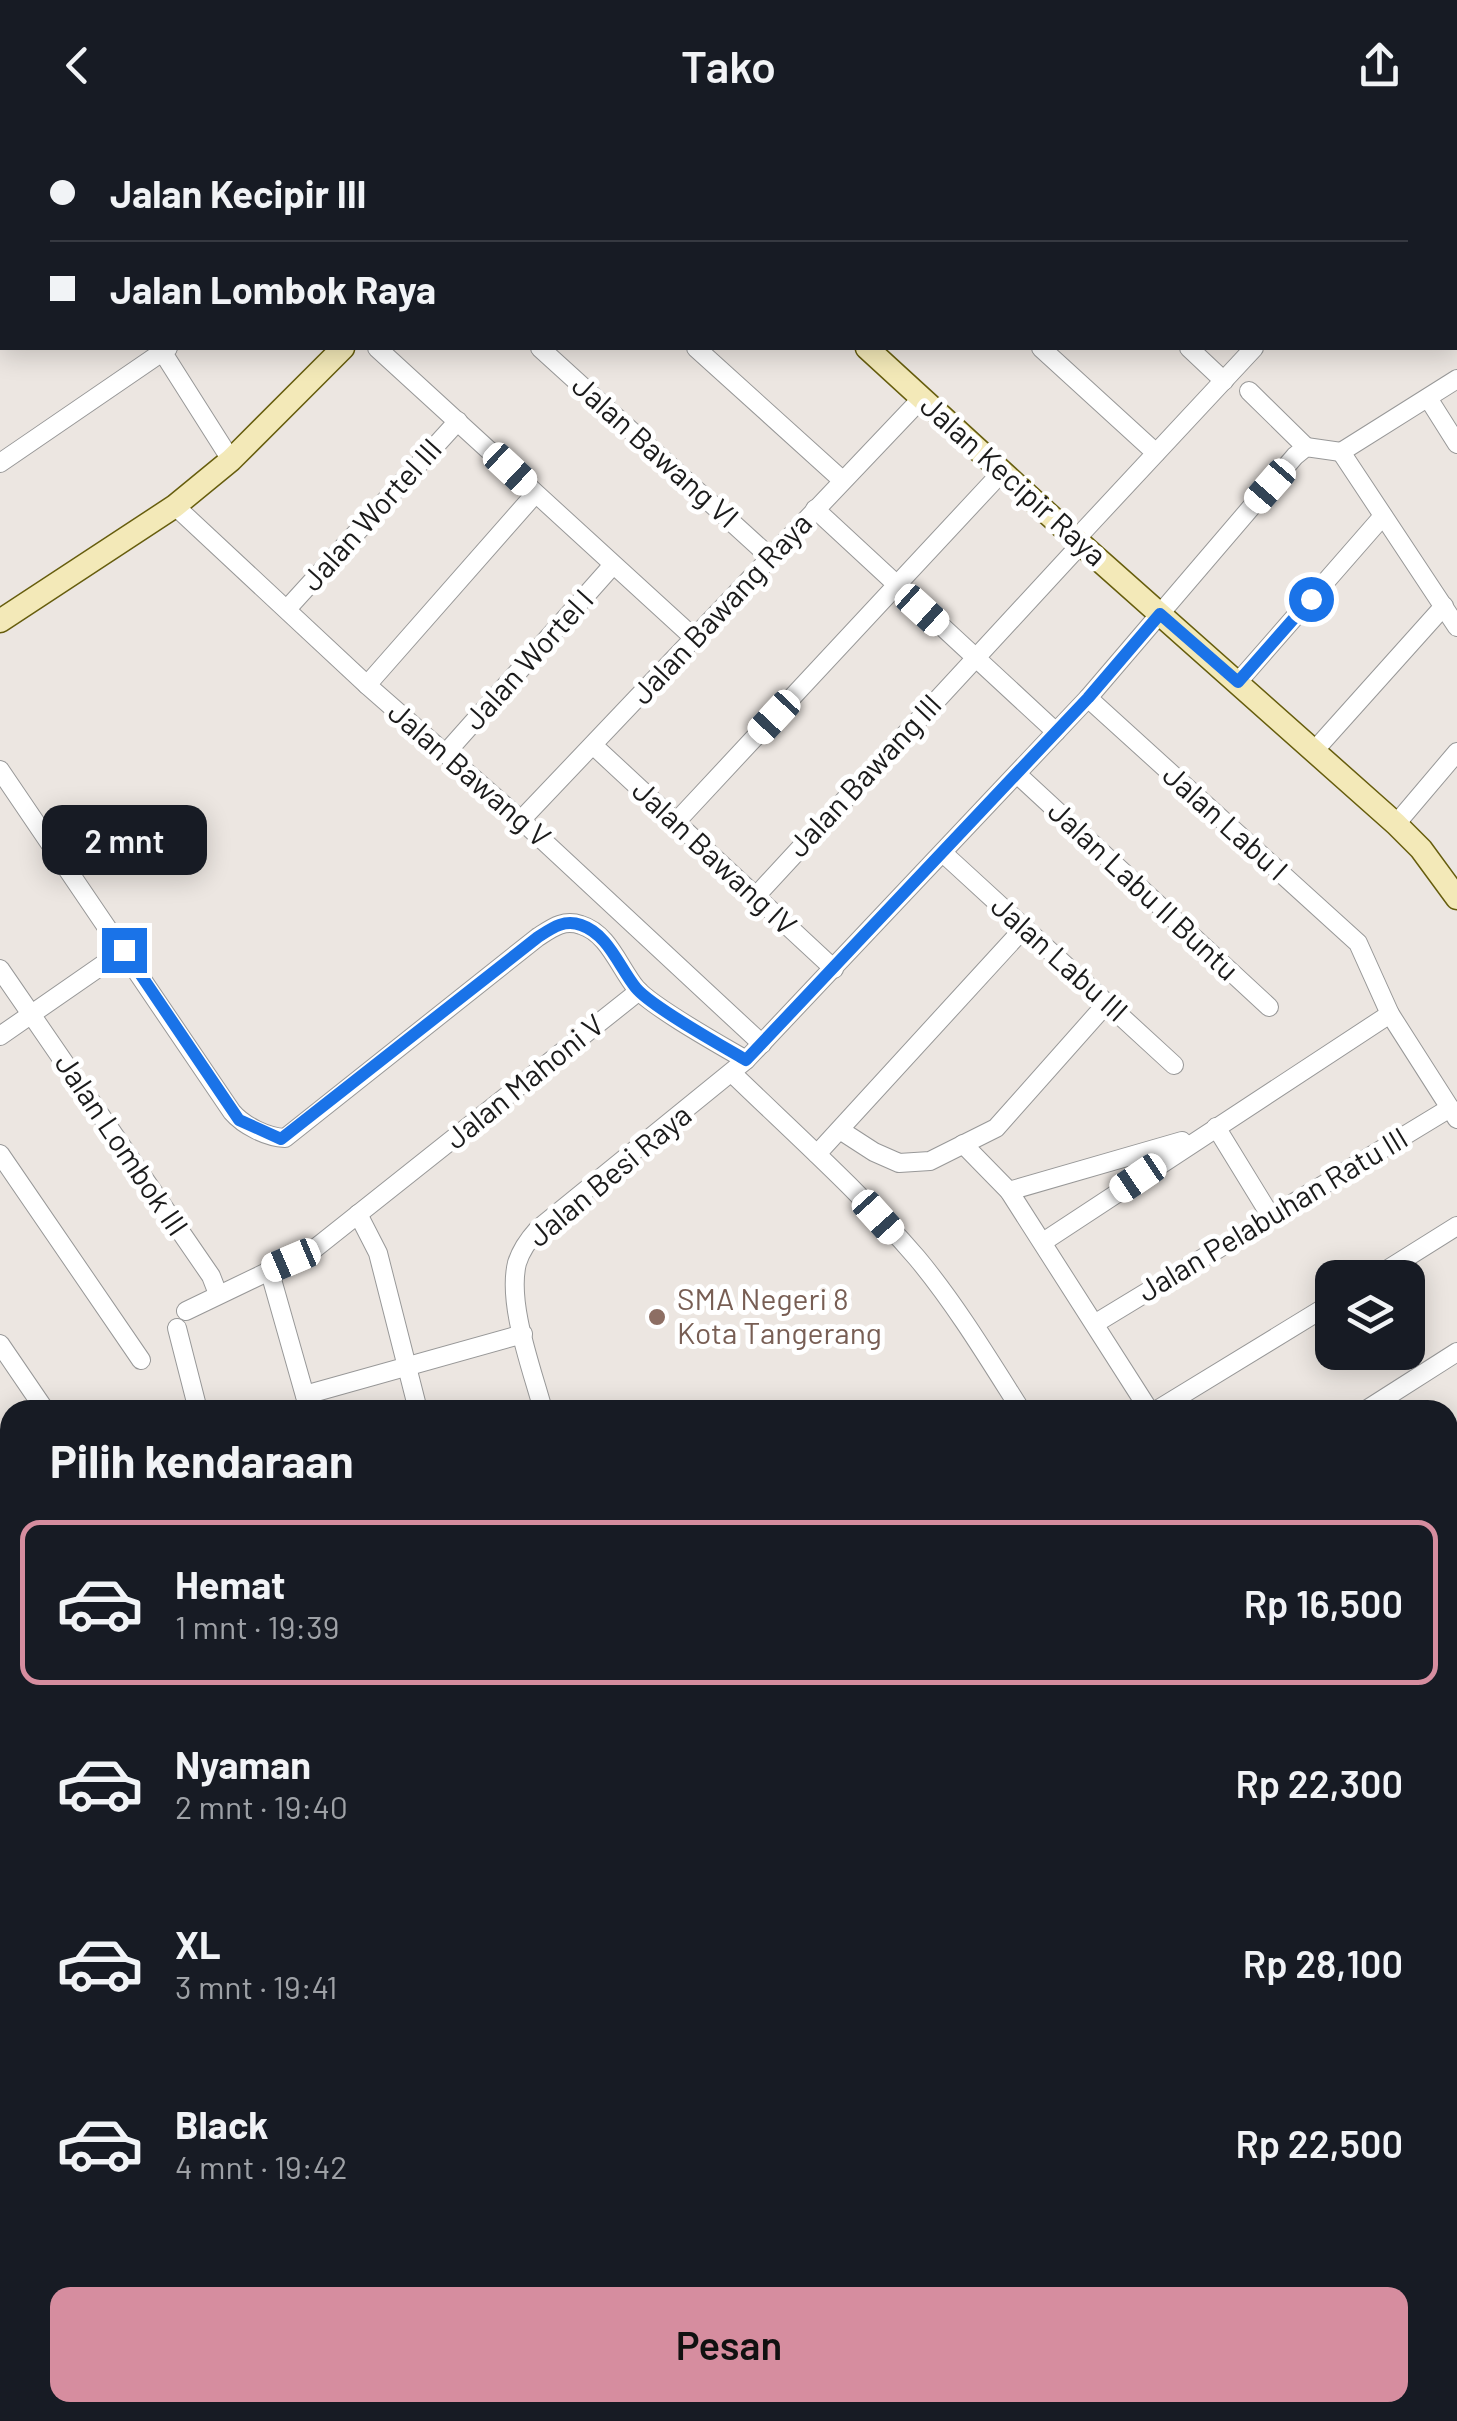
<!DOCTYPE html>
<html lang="id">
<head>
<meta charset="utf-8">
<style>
	:root { --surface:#171b24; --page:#20242c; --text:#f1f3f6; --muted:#9ea1a6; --line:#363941; --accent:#d68d9f }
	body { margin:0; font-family:Barlow,sans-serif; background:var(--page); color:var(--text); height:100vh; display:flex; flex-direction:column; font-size:38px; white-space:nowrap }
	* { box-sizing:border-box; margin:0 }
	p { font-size:32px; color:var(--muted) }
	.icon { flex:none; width:55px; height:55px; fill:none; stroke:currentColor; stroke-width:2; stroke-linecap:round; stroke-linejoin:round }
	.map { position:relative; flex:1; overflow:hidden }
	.drawer { position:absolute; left:0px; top:1270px; width:1458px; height:1022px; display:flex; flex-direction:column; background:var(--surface); border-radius:30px 30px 0 0; box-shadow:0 5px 25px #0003 }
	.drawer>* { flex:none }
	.guide { position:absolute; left:0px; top:0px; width:1458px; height:220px; box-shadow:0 5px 25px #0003; display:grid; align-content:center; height:220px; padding:0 50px; background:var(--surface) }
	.fabs { position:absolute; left:1315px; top:1130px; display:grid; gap:20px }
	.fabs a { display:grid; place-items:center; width:110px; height:110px; border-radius:20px; background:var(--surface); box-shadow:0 5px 25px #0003; font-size:50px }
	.end { position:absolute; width:45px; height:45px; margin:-22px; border:12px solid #1a73e8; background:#fff; box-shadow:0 0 0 5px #fff }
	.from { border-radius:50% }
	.bubble { position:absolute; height:70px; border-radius:20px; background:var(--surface); box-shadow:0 5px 25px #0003; font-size:32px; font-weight:600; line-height:70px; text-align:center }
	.car { position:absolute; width:30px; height:60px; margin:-30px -15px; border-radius:12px; box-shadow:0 0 8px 2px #0007; background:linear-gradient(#fff 24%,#345 0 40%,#fff 0 76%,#345 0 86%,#fff 0) }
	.guide b { display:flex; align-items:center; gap:35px; height:95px; font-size:38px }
	.guide b+b { border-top:2px solid var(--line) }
	.guide i { width:25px; height:25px; background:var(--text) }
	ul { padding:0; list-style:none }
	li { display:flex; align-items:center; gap:30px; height:165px; margin:0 20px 15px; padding:0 30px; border:5px solid transparent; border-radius:20px }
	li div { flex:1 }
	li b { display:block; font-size:38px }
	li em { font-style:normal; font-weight:600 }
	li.on { border-color:var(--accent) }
	li>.icon { width:90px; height:90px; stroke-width:1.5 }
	h2 { padding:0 50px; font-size:45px; line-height:120px }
	.action { display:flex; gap:20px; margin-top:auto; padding:20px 50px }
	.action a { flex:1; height:115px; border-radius:20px; background:var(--accent); color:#111; font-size:40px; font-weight:600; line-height:115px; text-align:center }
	header { display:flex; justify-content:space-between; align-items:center; height:130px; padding:0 50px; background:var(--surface); font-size:45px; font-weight:600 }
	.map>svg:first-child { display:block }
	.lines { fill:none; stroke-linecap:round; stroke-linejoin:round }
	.street-casing { stroke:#989898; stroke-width:20 }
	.secondary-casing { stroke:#665d0d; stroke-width:25 }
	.street { stroke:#fff; stroke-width:18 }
	.secondary { stroke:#f3e9b8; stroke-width:22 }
	.route { stroke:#1a73e8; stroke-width:12 }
	.education-dot { fill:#8d6e63; stroke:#fff; stroke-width:4 }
	.labels { text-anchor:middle; stroke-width:10; stroke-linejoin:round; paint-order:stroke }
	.street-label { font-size:30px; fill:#1b1b1b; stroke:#fff }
	.education-label { font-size:30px; fill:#785e54; stroke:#fff; text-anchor:start }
</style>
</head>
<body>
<header><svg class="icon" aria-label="back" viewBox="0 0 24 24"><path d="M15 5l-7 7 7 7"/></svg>Tako<svg class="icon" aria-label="share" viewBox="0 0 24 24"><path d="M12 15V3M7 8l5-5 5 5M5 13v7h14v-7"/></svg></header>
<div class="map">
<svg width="1457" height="2291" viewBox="0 0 1457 2291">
	<rect width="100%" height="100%" fill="#ece6e1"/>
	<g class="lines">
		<defs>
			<g id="street">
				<polyline points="12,0 14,2"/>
				<polyline points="142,0 145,2"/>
				<polyline points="305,0 308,2"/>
				<polyline points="459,0 462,2"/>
				<polyline points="1053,0 1055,2"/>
				<polyline points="1184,0 1187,2"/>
				<polyline points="79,2 81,0"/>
				<polyline points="715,2 718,0"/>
				<polyline points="864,2 866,0"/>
				<polyline points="1007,2 1009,0"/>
				<polyline points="1290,2 1292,0"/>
				<polyline points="0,71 2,69"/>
				<polyline points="0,207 2,205"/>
				<polyline points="160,218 231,330"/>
				<polyline points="377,218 693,507"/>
				<polyline points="540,218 770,427"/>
				<polyline points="696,218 842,350"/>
				<polyline points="1041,218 1156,323"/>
				<polyline points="1189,218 1224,251"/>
				<polyline points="1249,261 1306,317"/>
				<polyline points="1428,268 1457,314"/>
				<polyline points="1341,322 1457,497"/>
				<polyline points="1341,322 1457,249"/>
				<polyline points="0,333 168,218"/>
				<polyline points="175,376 367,555 521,690 762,914"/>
				<polyline points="815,379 1056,602"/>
				<polyline points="1076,409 1254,218"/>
				<polyline points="287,479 458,291"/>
				<polyline points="1238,552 1383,386"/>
				<polyline points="367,555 535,364"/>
				<polyline points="1088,568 1358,813 1390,884 1457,989"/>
				<polyline points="594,616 834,839"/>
				<polyline points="1314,621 1444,476"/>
				<polyline points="445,624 612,436"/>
				<path d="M0,640L232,982C244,996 267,1007 285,1008L538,807C552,798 563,789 581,795C608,803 619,837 636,858C652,877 722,916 746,930"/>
				<polyline points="1017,644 1269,877"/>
				<polyline points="521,690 922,268"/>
				<polyline points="676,692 1002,342"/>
				<polyline points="1396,694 1457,622"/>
				<polyline points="943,723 1174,935"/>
				<polyline points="756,766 1081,414"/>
				<polyline points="0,839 211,1146 218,1164"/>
				<polyline points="0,906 124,820"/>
				<path d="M733,944C795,1004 860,1062 917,1128C956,1175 988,1228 1021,1280"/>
				<polyline points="1216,997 1270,1085"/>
				<polyline points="840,1000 874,1022 899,1033 930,1031 996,998 1107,873"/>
				<polyline points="963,1014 1009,1061 1149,1280"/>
				<polyline points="0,1024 141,1230"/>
				<polyline points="817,1024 1024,798"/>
				<polyline points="1009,1061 1182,1011"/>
				<polyline points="358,1084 378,1123 418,1280"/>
				<polyline points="1043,1112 1390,884"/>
				<polyline points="269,1139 309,1280"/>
				<polyline points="1374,1148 1457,1096"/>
				<polyline points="186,1181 313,1120 639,861"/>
				<polyline points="1096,1193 1450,978"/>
				<polyline points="177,1198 198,1280"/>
				<polyline points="0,1214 45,1280"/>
				<polyline points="305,1265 523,1204"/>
				<path d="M543,1280C532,1239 507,1174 517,1133C521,1120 529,1109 538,1099L746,930L1088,568L1295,326L1306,317L1341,322"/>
				<polyline points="1157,1280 1332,1173"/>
				<polyline points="1366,1280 1457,1222"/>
				<polyline points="0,1390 10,1387"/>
				<polyline points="0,1504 10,1501"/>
				<polyline points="1448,1600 1457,1615"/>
				<polyline points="0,1639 10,1677"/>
				<polyline points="1448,1688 1457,1683"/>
				<polyline points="1448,1817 1457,1811"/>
				<polyline points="0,1832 10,1830"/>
				<polyline points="1448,1941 1457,1935"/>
				<polyline points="1448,2060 1457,2054"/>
				<polyline points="1448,2186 1457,2180"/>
				<polyline points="109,2282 111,2291"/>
				<polyline points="229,2282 231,2291"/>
				<polyline points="344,2282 346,2291"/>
				<polyline points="801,2282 802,2291"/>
				<polyline points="933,2282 935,2291"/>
				<polyline points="1024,2282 1026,2291"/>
				<polyline points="1116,2282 1122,2291"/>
				<polyline points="1222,2282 1228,2291"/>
				<polyline points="1402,2282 1407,2291"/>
				<polyline points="440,2291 451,2282"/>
				<polyline points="630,2291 642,2282"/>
				<polyline points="1241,2291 1256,2282"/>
			</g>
			<g id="secondary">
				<polyline points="639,0 642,2"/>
				<polyline points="1362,0 1365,2"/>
				<polyline points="544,2 546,0"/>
				<polyline points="1455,39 1457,40"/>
				<polyline points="867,218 1081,414 1396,694 1421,719 1457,768"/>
				<polyline points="0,491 175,376 231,330 343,218"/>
				<polyline points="1448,1389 1457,1383"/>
				<polyline points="0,1981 10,1978"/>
			</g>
		</defs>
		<use href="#street" class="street-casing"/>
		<use href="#secondary" class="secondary-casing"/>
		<use href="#street" class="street"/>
		<use href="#secondary" class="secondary"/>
	</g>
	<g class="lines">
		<path class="route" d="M124,820L239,990L281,1009L538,807C552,798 564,789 581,795C608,804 619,837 636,858C652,877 722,916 746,930L1088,568L1160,484L1238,552L1311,469"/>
	</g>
	<circle class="education-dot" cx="657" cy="1187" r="10"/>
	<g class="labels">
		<g class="street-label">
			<text transform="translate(655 322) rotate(42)" y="10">Jalan Bawang VI</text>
			<text transform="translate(1013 351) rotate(42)" y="10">Jalan Kecipir Raya</text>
			<text transform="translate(372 385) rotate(-48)" y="10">Jalan Wortel III</text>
			<text transform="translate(722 479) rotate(-47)" y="10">Jalan Bawang Raya</text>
			<text transform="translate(529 530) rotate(-48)" y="10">Jalan Wortel I</text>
			<text transform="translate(469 645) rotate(41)" y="10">Jalan Bawang V</text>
			<text transform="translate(865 646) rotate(-47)" y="10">Jalan Bawang III</text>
			<text transform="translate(1225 693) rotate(42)" y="10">Jalan Labu I</text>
			<text transform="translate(714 728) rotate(43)" y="10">Jalan Bawang IV</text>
			<text transform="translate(1143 761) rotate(43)" y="10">Jalan Labu II Buntu</text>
			<text transform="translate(1059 829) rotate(42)" y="10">Jalan Labu III</text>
			<text transform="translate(525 952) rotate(-39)" y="10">Jalan Mahoni V</text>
			<text transform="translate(121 1015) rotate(56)" y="10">Jalan Lombok III</text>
			<text transform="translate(610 1046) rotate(-40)" y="10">Jalan Besi Raya</text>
			<text transform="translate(1273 1085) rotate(-31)" y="10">Jalan Pelabuhan Ratu III</text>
		</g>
		<g class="education-label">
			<text x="677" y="1180">SMA Negeri 8<tspan x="677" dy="34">Kota Tangerang</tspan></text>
		</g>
	</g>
</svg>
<div class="fabs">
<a><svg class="icon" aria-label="layers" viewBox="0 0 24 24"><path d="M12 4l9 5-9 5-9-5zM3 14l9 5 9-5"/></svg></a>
</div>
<i class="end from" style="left:1311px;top:469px"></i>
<i class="end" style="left:124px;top:820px"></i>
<div class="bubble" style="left:42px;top:675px;width:165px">2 mnt</div>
<i class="car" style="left:510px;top:339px;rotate:133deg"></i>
<i class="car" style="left:1270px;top:356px;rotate:221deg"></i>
<i class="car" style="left:922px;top:480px;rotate:132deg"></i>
<i class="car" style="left:774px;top:587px;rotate:223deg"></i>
<i class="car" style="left:1138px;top:1048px;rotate:236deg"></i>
<i class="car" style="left:878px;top:1087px;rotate:138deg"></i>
<i class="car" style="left:291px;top:1130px;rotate:247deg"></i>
<div class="guide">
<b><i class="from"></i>Jalan Kecipir III</b>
<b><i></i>Jalan Lombok Raya</b>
</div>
<section class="drawer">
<h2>Pilih kendaraan</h2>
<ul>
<li class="on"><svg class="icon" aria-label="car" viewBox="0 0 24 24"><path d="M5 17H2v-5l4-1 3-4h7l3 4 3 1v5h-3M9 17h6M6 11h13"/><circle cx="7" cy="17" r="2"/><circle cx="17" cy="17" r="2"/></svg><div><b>Hemat</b><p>1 mnt · 19:39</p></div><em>Rp 16,500</em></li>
<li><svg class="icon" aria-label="car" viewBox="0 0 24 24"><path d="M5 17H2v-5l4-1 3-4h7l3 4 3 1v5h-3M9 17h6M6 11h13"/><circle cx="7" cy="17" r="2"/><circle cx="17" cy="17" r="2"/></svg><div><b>Nyaman</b><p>2 mnt · 19:40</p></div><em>Rp 22,300</em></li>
<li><svg class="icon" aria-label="car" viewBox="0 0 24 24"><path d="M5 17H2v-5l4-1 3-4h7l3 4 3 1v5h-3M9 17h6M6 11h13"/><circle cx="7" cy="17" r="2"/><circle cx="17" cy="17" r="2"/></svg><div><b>XL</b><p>3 mnt · 19:41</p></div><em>Rp 28,100</em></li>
<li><svg class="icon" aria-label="car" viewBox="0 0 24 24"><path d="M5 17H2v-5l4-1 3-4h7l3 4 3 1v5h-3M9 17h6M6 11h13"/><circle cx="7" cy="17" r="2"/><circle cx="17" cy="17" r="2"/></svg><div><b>Black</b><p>4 mnt · 19:42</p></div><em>Rp 22,500</em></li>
</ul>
<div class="action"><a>Pesan</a></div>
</section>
</div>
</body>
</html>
